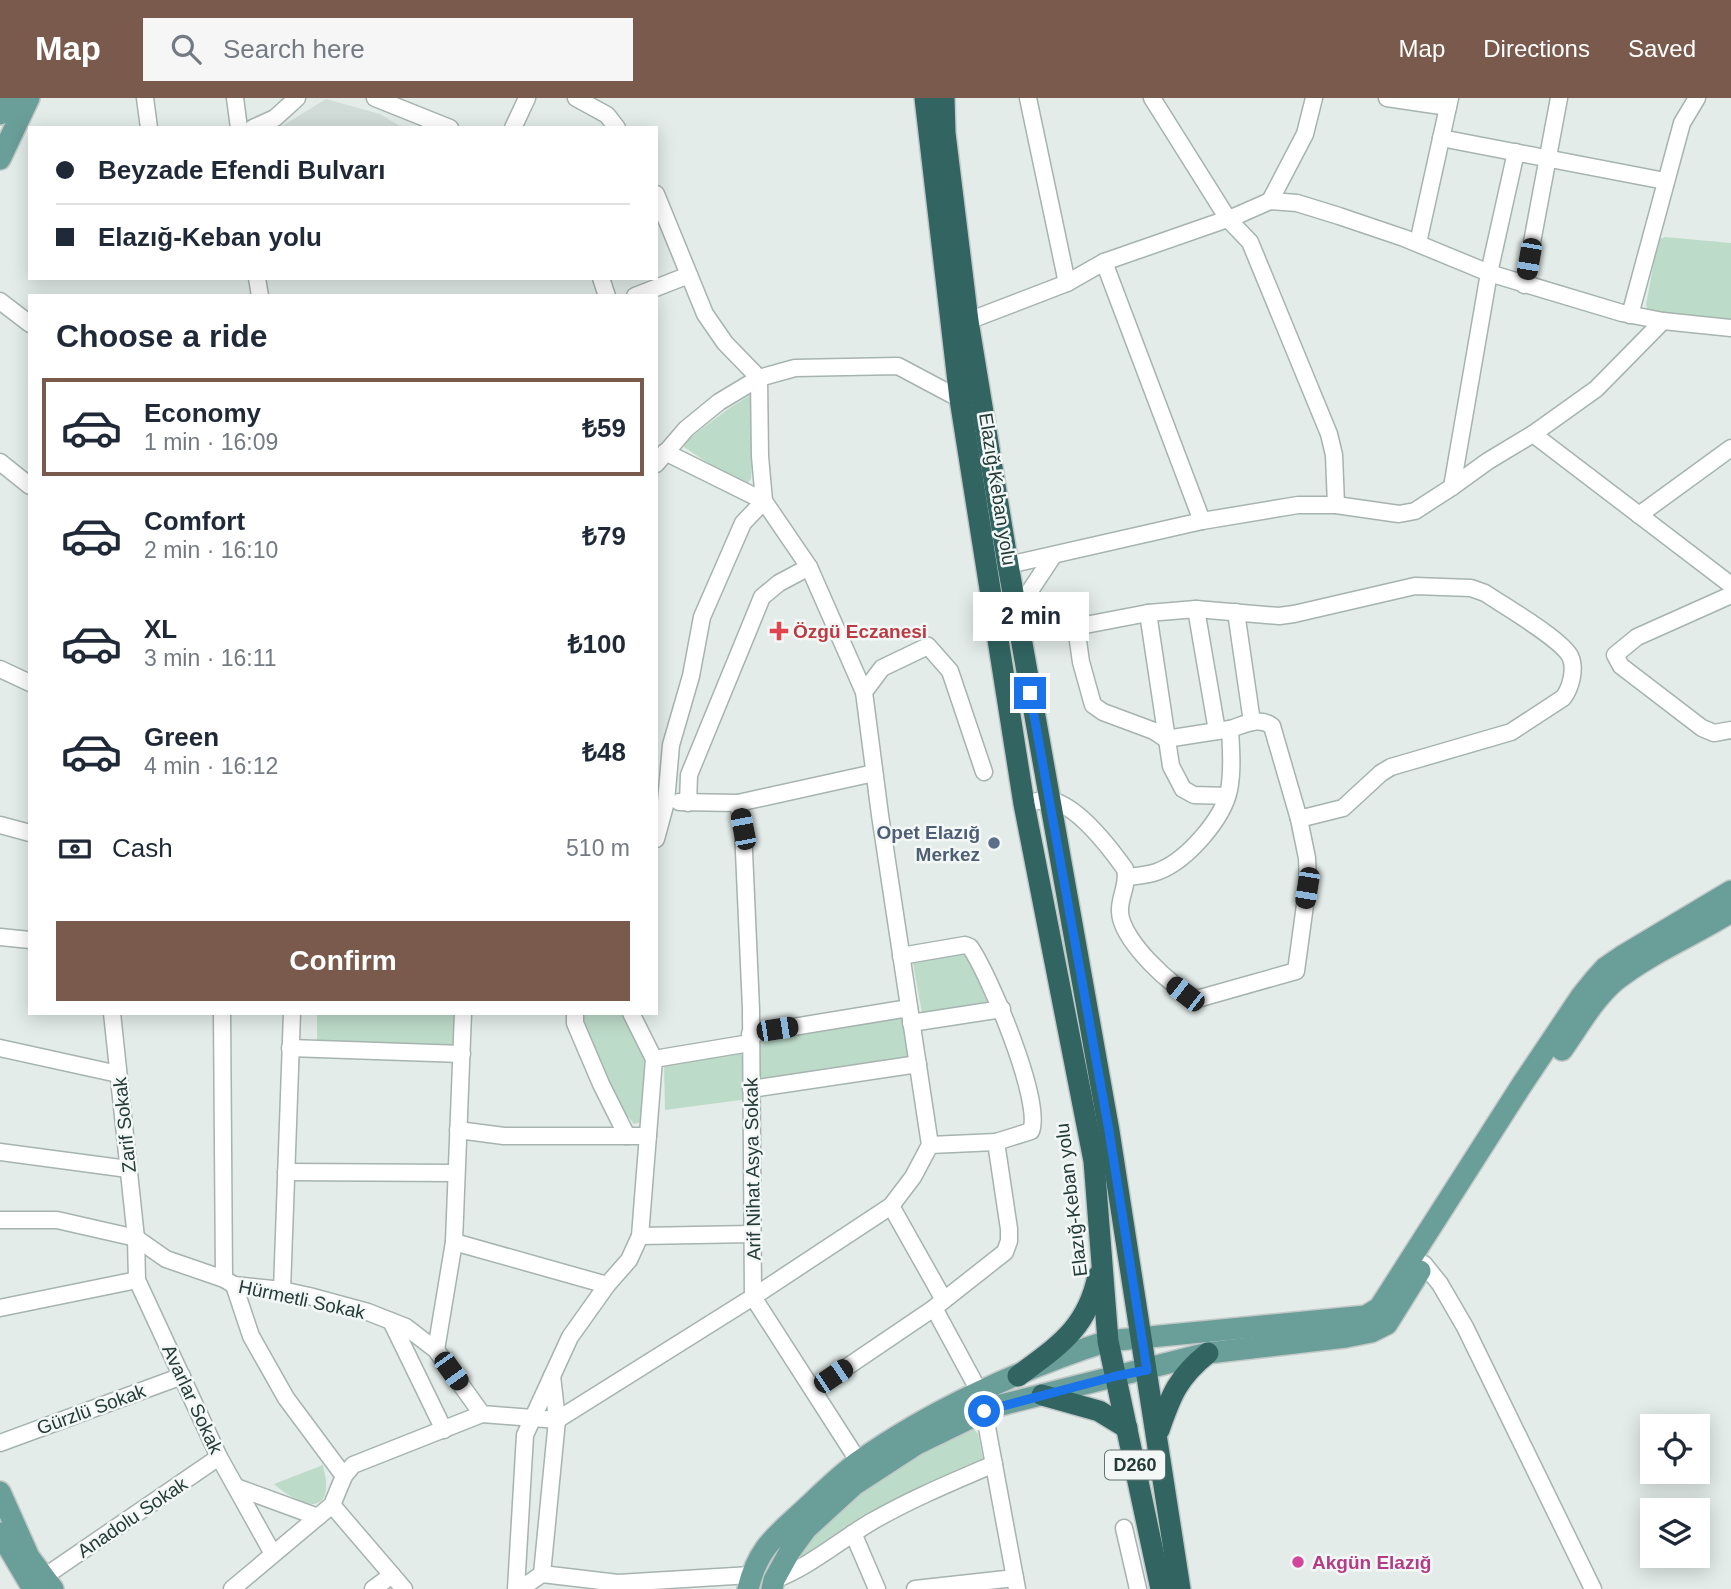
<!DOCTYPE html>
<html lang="en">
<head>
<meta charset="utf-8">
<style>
	:root { --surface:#fff; --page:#f6f6f7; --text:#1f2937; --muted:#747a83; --line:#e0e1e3; --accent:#795a4c }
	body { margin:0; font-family:Arial,sans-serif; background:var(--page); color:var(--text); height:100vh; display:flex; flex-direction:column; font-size:26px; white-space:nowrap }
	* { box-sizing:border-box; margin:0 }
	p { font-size:23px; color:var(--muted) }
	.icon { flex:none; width:38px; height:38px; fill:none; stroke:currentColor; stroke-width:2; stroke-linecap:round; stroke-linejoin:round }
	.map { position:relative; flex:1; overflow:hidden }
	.details { position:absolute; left:28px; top:196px; width:630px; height:721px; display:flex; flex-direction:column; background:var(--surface); border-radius:0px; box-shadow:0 4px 18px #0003 }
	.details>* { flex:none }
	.banner { position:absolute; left:28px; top:28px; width:630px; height:154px; border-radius:0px; box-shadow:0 4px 18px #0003; display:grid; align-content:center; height:154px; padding:0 28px; background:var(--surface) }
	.fabs { position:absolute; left:1640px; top:1316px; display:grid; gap:14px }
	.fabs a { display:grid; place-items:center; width:70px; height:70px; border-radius:0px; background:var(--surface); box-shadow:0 4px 18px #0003; font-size:35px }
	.end { position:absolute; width:32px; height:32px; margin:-16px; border:9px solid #1a73e8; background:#fff; box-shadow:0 0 0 4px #fff }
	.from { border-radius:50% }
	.bubble { position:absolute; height:49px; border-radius:0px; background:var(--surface); box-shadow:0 4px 18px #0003; font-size:23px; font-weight:600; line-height:49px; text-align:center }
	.car { position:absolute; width:21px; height:42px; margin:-21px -10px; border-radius:9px; box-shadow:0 0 5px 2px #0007; background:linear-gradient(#222 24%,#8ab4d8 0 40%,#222 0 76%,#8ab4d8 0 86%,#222 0) }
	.banner b { display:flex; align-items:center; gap:24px; height:66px; font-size:26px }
	.banner b+b { border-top:2px solid var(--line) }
	.banner i { width:18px; height:18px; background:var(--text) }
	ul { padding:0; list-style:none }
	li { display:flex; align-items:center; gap:21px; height:98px; margin:0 14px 10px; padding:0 14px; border:4px solid transparent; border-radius:0px }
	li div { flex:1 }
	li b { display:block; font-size:26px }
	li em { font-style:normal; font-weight:600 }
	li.selected { border-color:var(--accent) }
	li>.icon { width:63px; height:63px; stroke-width:1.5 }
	h2 { padding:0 28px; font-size:32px; line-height:84px }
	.pay { display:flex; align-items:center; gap:18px; height:77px; padding:0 28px; font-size:26px }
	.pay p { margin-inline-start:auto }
	.cta { display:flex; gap:14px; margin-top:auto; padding:14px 28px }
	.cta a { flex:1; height:80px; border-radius:0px; background:var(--accent); color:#fff; font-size:28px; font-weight:600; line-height:80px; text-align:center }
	header { display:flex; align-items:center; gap:42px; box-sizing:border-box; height:98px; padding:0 35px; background:var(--accent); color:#fff }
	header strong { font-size:33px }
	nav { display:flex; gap:38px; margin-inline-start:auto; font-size:24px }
	.search { width:490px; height:63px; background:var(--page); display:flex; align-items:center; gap:18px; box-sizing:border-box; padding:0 24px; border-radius:0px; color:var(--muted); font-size:26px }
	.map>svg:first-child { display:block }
	.built { fill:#d1dbd8 }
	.green { fill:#bddbc9 }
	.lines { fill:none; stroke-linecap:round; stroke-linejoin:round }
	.minor-casing { stroke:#a6b3b0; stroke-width:19 }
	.major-casing { stroke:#c2c8c7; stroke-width:24 }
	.highway-casing { stroke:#c2c8c7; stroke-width:24 }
	.minor { stroke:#fff; stroke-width:16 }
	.major { stroke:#6a9e98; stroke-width:21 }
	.highway { stroke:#326562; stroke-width:21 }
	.route { stroke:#1a73e8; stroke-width:9 }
	.health-dot { fill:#e0444e; stroke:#f3f8f6; stroke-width:2.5 }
	.service-dot { fill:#5c6f8a; stroke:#f3f8f6; stroke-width:2.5 }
	.hotel-dot { fill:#d1479c; stroke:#f3f8f6; stroke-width:2.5 }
	.labels { text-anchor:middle; stroke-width:5; stroke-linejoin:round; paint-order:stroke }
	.shield { fill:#f3f8f6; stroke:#627471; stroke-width:2 }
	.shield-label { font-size:18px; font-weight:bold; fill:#243b38 }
	.street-label { font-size:19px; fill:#243b38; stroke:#f3f8f6 }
	.health-label { font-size:19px; font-weight:bold; fill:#be3a42; stroke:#f3f8f6; text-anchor:start }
	.service-label { font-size:19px; font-weight:bold; fill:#4e5e75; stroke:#f3f8f6; text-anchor:end }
	.hotel-label { font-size:19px; font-weight:bold; fill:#b23c85; stroke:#f3f8f6; text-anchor:start }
</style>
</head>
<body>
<header>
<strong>Map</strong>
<div class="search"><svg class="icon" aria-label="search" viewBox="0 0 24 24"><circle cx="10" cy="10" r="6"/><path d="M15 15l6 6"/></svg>Search here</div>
<nav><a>Map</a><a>Directions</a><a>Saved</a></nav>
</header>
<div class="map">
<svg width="1731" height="1491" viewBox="0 0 1731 1491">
	<rect width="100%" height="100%" fill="#e3ece9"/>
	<polygon class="built" points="326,1 380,16 403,30 279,30"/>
	<g class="green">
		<polygon points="1665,139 1731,145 1731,226 1648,213 1646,207 1658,142"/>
		<polygon points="752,296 755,327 751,381 747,386 738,385 681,347 728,311"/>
		<polygon points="968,850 996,904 922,915 912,860"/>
		<polygon points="317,915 455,915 454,948 317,946"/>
		<path d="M579,915H625L649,965L644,1023L634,1026C608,993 595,954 579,915Z"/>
		<polygon points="906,919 912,961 760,983 759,940"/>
		<polygon points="746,952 748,1001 665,1012 664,966"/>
		<path d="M972,1329L978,1336L983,1361L910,1396L788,1473C796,1461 803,1448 813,1438C858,1392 913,1355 972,1329Z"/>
		<path d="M323,1367C324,1374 327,1382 326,1389C325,1423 286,1397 274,1386Z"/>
	</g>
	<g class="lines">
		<defs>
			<g id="minor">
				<polyline points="145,0 149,30"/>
				<polyline points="235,0 239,30"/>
				<polyline points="375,0 450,30"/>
				<polyline points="576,0 607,17 617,30"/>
				<polyline points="1028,0 1067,185"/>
				<polyline points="1152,0 1228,121 1250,144 1329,336 1334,357 1336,407"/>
				<polyline points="1387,0 1448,9"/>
				<polyline points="253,30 275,20 297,0"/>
				<polyline points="513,30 527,0"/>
				<polyline points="1441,40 1665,83"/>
				<polyline points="656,96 705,216 725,245 759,280 760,358 764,403 743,425 702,519 691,578 671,647 666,704 656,741"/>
				<polyline points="1270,103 1305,36 1314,0"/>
				<polyline points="1418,145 1450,0"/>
				<polyline points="1104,164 1202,423"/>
				<polyline points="257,180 260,198"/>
				<polyline points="601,180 607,198"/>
				<polyline points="1524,187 1559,0"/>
				<polyline points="635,198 689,177"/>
				<polyline points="0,203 30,226"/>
				<polyline points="1630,217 1682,25 1697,0"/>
				<polyline points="968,223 1067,185 1104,164 1236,118 1270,103 1297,105 1339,118 1404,140 1489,175 1622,215 1663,223 1731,230"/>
				<polyline points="1533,336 1731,487"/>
				<polyline points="665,354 764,403 809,469 864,594"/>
				<polyline points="0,364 30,388"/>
				<polyline points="656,366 686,331 719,304 759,280 795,270 898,268 960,301"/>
				<polyline points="1452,389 1488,363 1533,336 1596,291 1663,223"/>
				<polyline points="1639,417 1731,350"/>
				<polyline points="1008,467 1202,423 1298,407 1336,407 1399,416 1415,413 1452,389 1489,175 1516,54"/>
				<polyline points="1731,497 1637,539 1615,557 1621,568 1702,630 1714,635 1731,632"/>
				<polyline points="1196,511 1217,633"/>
				<polyline points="1016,514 1053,458"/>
				<polyline points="1236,514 1252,624"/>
				<polyline points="1148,515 1171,668 1183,691 1194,697 1227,698"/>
				<polyline points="0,571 30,585"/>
				<polyline points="679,704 738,705 874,675"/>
				<polyline points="688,705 689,677 762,499 779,485 809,469"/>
				<polyline points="738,705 743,731 751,911 753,1199 859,1364"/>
				<path d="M1024,706C1031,705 1039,702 1046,702C1074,702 1110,750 1125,771C1129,786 1119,799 1120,814C1121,842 1172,890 1197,901L1296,873L1308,785L1307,760L1299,721L1343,710L1381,675L1391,669L1511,634L1563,600C1571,590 1576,570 1570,558C1560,540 1504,508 1485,495L1471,490L1415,488L1294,516L1279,518L1196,511L1148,515L1080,528L1078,543L1081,564L1093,607L1103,614L1154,633L1166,641L1230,631"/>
				<polyline points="0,727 30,735"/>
				<path d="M1127,779C1137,778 1150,777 1159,773C1187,762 1223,721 1229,692C1233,672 1231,651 1230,631C1244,627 1259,618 1272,628L1299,721"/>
				<polyline points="0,839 30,842"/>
				<polyline points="112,915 136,1140 137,1182 219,1359 273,1456"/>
				<polyline points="222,915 224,1181"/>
				<polyline points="575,915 575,925 601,986 627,1038"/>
				<polyline points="631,915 654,961 750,945"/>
				<polyline points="911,925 1002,911"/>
				<polyline points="750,936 909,910"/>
				<polyline points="0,950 118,976"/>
				<polyline points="290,950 462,956"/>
				<polyline points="751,991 918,966"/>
				<polyline points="458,1032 504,1038 648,1038"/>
				<polyline points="930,1047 880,717 864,594 882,570 928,548 950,573 984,674"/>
				<polyline points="0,1054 128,1071"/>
				<polyline points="286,1074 456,1075"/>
				<polyline points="891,1108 944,1202"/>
				<path d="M0,1122H57L136,1140L166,1161L224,1181L234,1187L282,1192L309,1198L368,1214L406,1229L436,1252L482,1316L557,1322L753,1199L891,1108L913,1079L930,1047L996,1044L1031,1033C1043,1004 989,876 970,849L965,847L901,858"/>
				<polyline points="640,1138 752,1136"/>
				<polyline points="454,1144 607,1187"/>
				<polyline points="1424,1166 1440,1186 1465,1229 1593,1491"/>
				<polyline points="234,1187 251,1238 286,1300 344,1378"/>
				<polyline points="282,1192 292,915"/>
				<polyline points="0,1210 137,1182"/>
				<polyline points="934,1210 980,1295"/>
				<polyline points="391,1223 444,1332"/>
				<polyline points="436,1252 454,1144 463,915"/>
				<polyline points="813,1292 934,1210 1005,1154 1009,1143 1009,1131 996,1044"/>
				<polyline points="984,1313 1017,1491"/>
				<polyline points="0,1345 182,1278"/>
				<polyline points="236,1389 318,1419"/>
				<polyline points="332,1407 404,1491"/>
				<polyline points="1124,1430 1138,1491"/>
				<polyline points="853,1435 877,1491"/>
				<polyline points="542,1476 557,1322 552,1278"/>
				<polyline points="44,1479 219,1359"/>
				<path d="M774,1482C809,1469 839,1443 871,1424C911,1401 952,1384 994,1366"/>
				<polyline points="232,1491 332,1407 344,1378 353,1367 482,1316"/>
				<polyline points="373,1491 392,1477"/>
				<polyline points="516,1491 525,1337 570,1239 607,1187 629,1162 640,1138 654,961"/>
				<polyline points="520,1491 542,1476 618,1485 751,1477"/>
				<polyline points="915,1491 1015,1480"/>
			</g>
			<g id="major">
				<polyline points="0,16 7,0"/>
				<polyline points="0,61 29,0"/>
				<path d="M1562,952C1579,928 1593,902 1615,883C1650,855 1693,838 1731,814"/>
				<polyline points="0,1394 29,1459 53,1491"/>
				<polyline points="0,1435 33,1491"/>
				<path d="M748,1491C758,1449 776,1438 806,1410C823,1394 839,1378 858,1364C929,1313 1025,1269 1108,1243L1366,1218L1379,1210L1385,1201L1523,985L1582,897L1595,881L1605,870L1624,857L1731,793"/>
				<polyline points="772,1491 774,1482 790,1453 806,1431 854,1387 917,1346 993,1309 1208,1255 1346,1239 1371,1234 1387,1226 1420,1173"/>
			</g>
			<g id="highway">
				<polyline points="925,0 960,301 1024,706 1094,1063 1108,1243 1161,1491"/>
				<polyline points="944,0 945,35 968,223 1008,467 1109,1033 1180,1491"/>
				<path d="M1018,1278C1058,1248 1087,1231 1098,1178"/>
				<polyline points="1042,1297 1099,1313 1127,1330"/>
				<path d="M1159,1332C1171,1297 1178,1279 1208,1255"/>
			</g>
		</defs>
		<use href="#minor" class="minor-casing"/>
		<use href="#major" class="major-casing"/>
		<use href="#highway" class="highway-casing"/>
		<use href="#minor" class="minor"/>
		<use href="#major" class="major"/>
		<use href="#highway" class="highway"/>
	</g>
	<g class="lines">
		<polyline class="route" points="984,1313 1116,1278 1147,1272 1109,1033 1030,595"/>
	</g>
	<path class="health-dot" d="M775.5 522.5h7v7h7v7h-7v7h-7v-7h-7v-7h7z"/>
	<circle class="service-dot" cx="994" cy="745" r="7"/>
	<circle class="hotel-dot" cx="1298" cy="1464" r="7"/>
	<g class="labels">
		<rect class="shield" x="1105" y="1352.5" width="60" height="29" rx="5"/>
		<g class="shield-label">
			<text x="1135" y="1373">D260</text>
		</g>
		<g class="street-label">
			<text transform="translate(998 391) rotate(81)" y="7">Elazığ-Keban yolu</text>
			<text transform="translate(124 1027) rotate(-96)" y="7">Zarif Sokak</text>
			<text transform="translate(752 1071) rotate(-91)" y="7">Arif Nihat Asya Sokak</text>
			<text transform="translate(1071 1102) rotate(-97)" y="7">Elazığ-Keban yolu</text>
			<text transform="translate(302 1201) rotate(12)" y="7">Hürmetli Sokak</text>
			<text transform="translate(193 1301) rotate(65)" y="7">Avarlar Sokak</text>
			<text transform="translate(91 1311) rotate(-20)" y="7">Gürzlü Sokak</text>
			<text transform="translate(132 1419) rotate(-34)" y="7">Anadolu Sokak</text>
		</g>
		<g class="health-label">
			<text x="793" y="540">Özgü Eczanesi</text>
		</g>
		<g class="service-label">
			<text x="980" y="741">Opet Elazığ<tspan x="980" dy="22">Merkez</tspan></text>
		</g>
		<g class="hotel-label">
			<text x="1312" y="1471">Akgün Elazığ</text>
		</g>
	</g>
</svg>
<div class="fabs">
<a><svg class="icon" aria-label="locate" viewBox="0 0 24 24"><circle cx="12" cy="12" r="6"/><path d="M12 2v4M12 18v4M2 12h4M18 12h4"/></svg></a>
<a><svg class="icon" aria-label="layers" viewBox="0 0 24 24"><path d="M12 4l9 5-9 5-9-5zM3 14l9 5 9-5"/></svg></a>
</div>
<i class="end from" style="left:984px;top:1313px"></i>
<i class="end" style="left:1030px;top:595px"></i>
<div class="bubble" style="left:973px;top:494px;width:116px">2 min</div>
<i class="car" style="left:1529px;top:161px;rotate:190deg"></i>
<i class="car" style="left:743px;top:731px;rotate:349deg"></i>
<i class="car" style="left:1307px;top:790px;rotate:189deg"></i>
<i class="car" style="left:1185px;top:896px;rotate:308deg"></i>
<i class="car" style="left:777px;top:931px;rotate:81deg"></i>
<i class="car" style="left:451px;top:1273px;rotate:144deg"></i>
<i class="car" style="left:833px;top:1278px;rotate:56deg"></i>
<div class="banner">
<b><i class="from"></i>Beyzade Efendi Bulvarı</b>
<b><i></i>Elazığ-Keban yolu</b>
</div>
<section class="details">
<h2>Choose a ride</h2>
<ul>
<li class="selected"><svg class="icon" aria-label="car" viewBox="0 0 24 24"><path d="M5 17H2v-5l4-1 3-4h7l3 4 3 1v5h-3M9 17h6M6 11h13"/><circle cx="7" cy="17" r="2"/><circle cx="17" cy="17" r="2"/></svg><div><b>Economy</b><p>1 min · 16:09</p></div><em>₺59</em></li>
<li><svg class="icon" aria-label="car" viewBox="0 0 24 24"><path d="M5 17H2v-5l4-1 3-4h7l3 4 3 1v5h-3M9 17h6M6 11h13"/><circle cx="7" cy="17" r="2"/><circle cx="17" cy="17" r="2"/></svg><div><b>Comfort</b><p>2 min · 16:10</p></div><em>₺79</em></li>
<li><svg class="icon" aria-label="car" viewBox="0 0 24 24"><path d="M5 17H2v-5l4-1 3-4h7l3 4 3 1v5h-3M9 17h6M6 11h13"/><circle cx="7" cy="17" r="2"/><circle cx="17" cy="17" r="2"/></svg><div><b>XL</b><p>3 min · 16:11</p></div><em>₺100</em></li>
<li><svg class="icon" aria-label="car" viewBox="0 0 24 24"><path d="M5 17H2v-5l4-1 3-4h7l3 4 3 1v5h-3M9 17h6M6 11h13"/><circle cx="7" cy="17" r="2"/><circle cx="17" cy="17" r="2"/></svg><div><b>Green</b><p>4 min · 16:12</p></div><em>₺48</em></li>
</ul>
<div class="pay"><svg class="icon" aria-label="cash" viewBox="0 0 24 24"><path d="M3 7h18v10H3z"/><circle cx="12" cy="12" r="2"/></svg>Cash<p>510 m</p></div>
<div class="cta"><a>Confirm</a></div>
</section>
</div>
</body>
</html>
